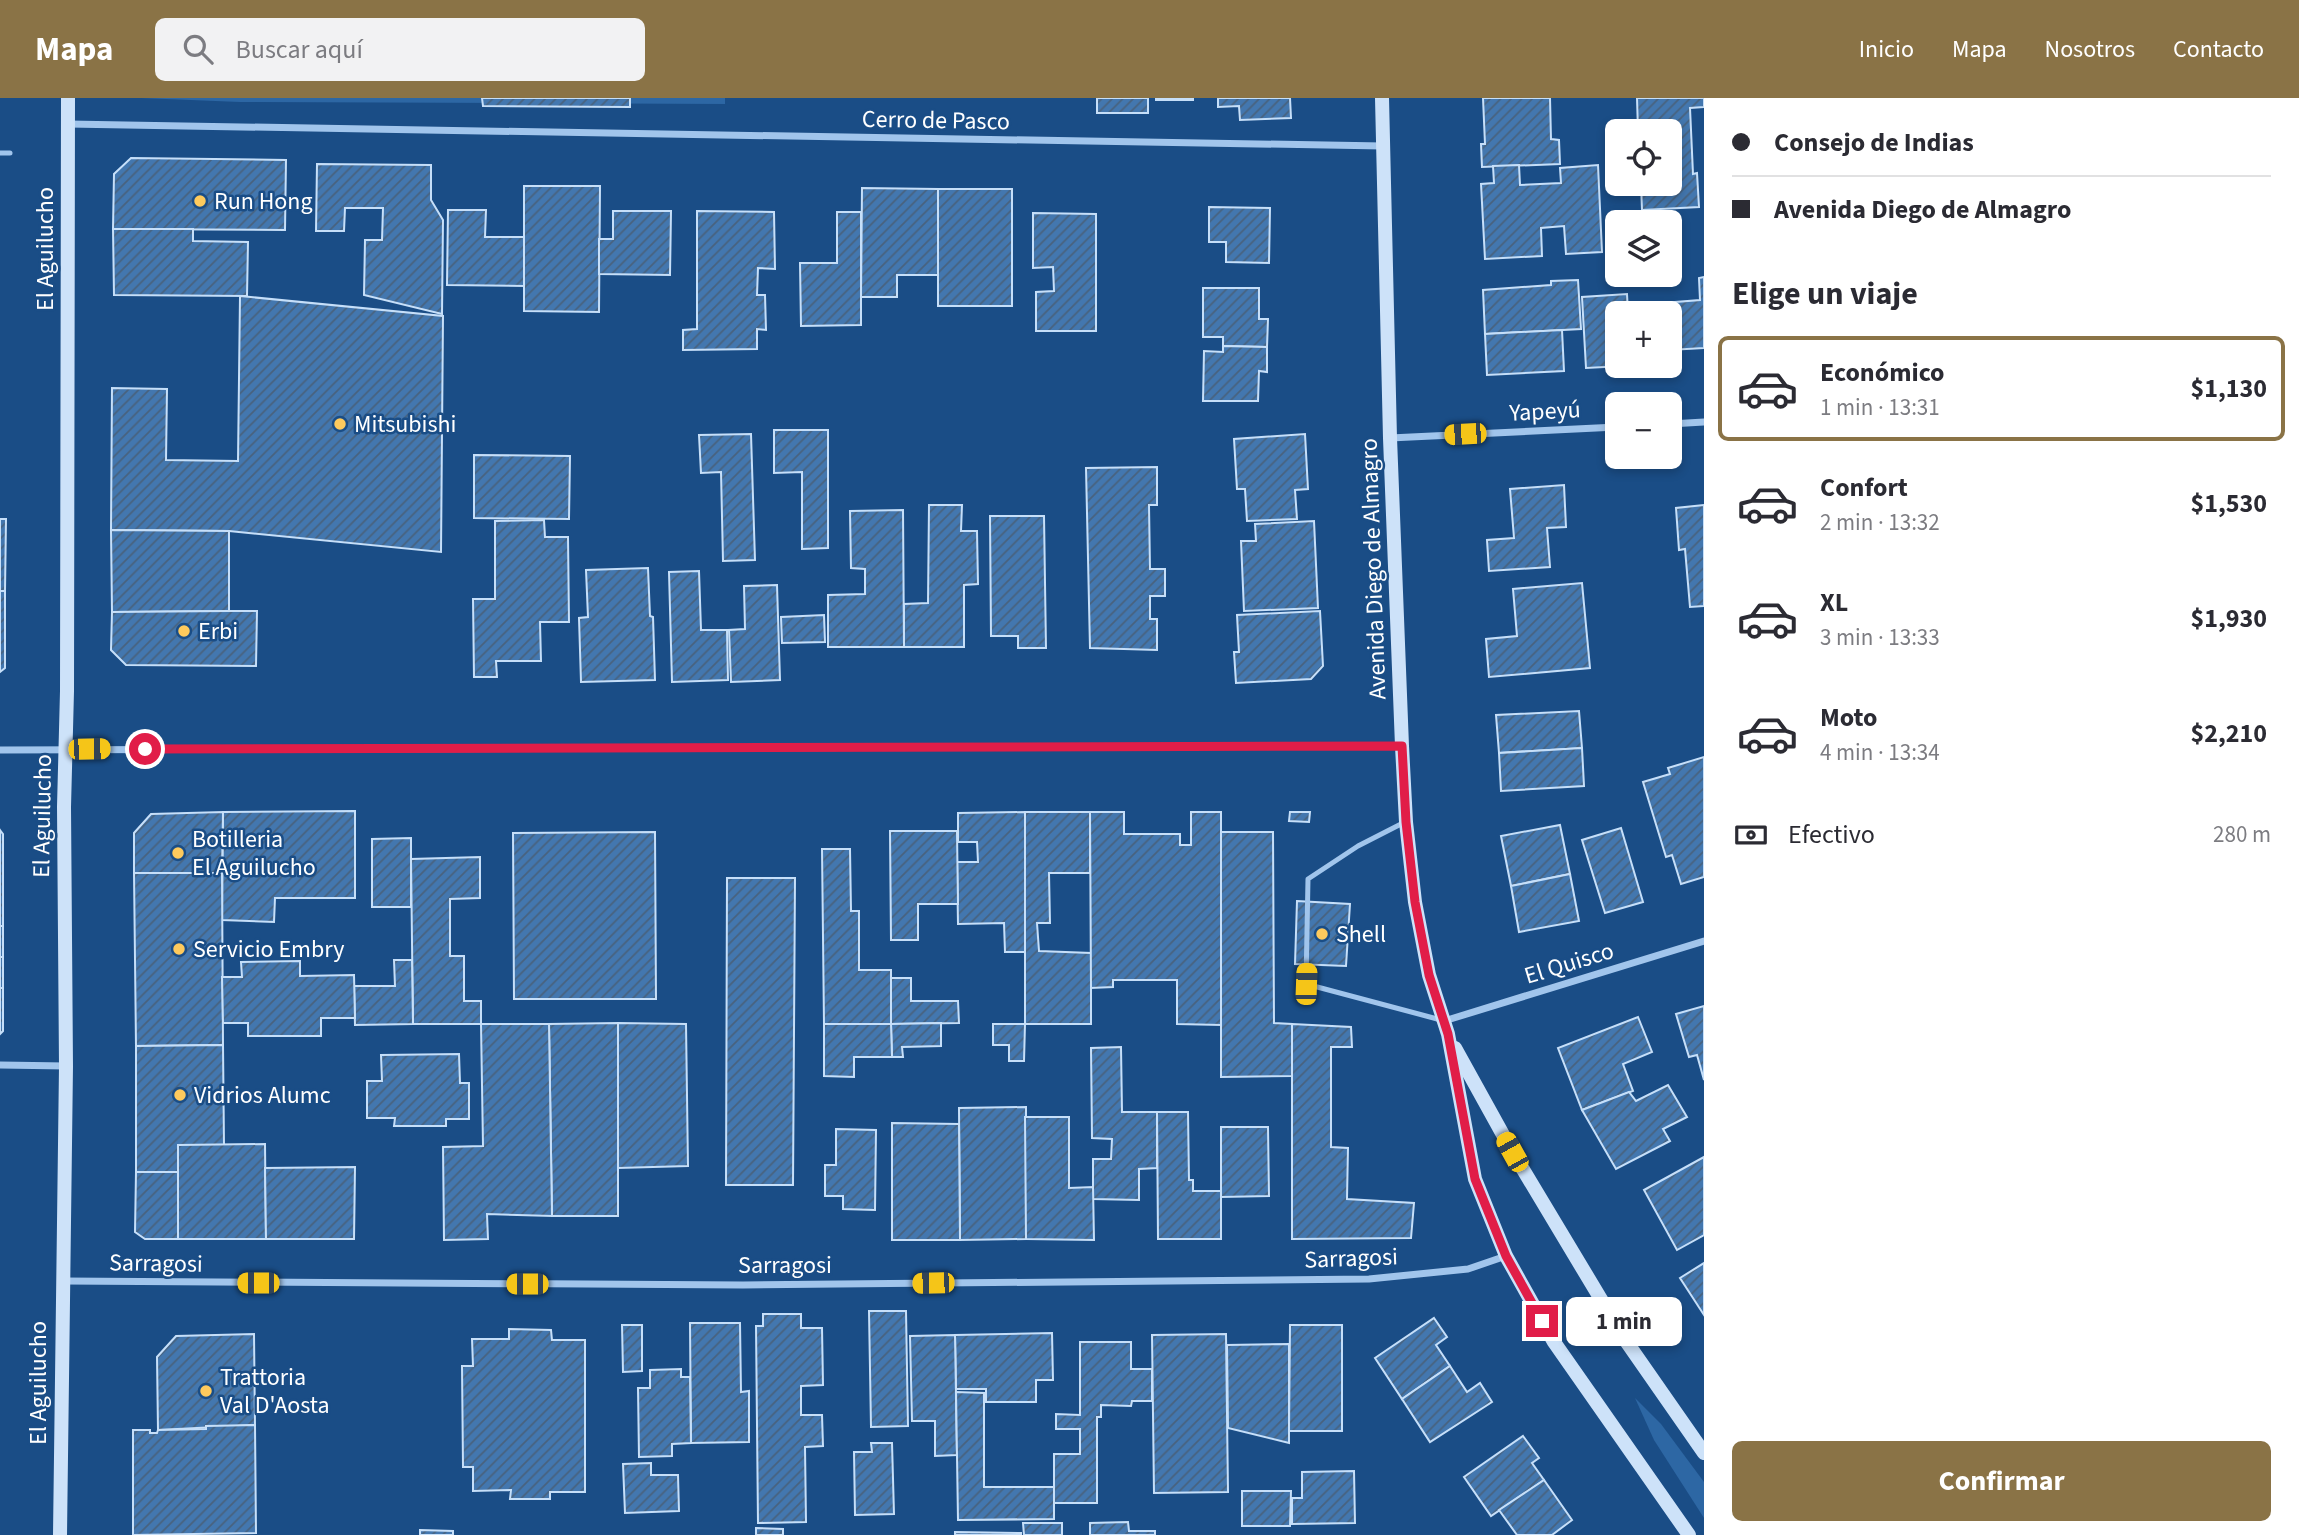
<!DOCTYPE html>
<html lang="es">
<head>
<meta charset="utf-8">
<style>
	:root { --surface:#fff; --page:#f2f2f3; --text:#2b2b33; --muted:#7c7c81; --line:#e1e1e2; --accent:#8a7346 }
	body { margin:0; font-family:"Source Sans 3",sans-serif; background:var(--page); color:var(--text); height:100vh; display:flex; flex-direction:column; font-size:26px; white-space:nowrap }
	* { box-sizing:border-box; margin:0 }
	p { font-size:23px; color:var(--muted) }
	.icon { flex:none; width:38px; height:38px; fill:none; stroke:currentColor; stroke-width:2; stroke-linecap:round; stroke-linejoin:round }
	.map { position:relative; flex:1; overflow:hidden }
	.drawer { display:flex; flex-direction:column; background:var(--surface); width:595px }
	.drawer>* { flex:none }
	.hud { display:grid; align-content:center; height:154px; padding:0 28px; background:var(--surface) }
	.fabs { position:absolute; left:1605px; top:21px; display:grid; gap:14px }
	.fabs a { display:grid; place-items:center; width:77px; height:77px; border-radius:10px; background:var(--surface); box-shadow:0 4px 10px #0003; font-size:35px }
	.end { position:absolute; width:32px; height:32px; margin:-16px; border:9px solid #e11d48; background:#fff; box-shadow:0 0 0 4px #fff }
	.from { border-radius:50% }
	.bubble { position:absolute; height:49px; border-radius:10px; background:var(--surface); box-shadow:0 4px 10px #0003; font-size:23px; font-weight:700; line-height:49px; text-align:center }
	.car { position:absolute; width:21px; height:42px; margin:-21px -10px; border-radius:9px; box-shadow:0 0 5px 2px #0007; background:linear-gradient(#f5c518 24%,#345 0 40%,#f5c518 0 76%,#345 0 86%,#f5c518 0) }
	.hud b { display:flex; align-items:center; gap:24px; height:66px; font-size:26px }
	.hud b+b { border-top:2px solid var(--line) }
	.hud i { width:18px; height:18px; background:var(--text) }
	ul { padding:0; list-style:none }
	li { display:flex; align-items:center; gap:21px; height:105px; margin:0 14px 10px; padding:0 14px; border:4px solid transparent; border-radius:10px }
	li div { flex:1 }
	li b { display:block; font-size:26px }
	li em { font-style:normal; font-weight:700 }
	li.current { border-color:var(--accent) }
	li>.icon { width:63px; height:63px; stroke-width:1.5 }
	h2 { padding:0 28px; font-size:32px; line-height:84px }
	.pay { display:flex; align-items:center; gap:18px; height:77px; padding:0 28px; font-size:26px }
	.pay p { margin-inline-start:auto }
	.primary-button { display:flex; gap:14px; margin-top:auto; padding:14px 28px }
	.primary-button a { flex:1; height:80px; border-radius:10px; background:var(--accent); color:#fff; font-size:28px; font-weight:700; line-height:80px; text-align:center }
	header { display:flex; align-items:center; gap:42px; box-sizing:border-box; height:98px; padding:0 35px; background:var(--accent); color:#fff }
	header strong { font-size:33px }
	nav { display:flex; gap:38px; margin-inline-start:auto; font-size:24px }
	.search { width:490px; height:63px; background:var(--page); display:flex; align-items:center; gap:18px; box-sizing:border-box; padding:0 24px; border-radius:10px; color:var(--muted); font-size:26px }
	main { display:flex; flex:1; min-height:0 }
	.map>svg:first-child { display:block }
	.grass { fill:#2d67a4 }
	.building { fill:url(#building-hatch); stroke:#c6dff9; stroke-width:2 }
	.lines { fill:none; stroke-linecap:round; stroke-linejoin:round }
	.lane { stroke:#a1c5ec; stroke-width:5 }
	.street { stroke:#a1c5ec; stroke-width:7 }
	.secondary { stroke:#cde2f9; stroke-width:14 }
	.route { stroke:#e11d48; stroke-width:9 }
	.poi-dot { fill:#feca5d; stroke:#1a4d86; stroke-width:2.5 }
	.labels { text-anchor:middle; stroke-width:5; stroke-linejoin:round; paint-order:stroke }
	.street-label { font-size:24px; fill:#fff; stroke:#1a4d86 }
	.poi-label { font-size:24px; fill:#fff; stroke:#1a4d86; text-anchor:start }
</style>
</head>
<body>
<header>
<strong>Mapa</strong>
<div class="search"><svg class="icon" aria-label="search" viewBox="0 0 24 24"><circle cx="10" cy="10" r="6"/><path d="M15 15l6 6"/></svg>Buscar aquí</div>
<nav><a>Inicio</a><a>Mapa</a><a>Nosotros</a><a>Contacto</a></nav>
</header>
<main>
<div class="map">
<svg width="1704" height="1437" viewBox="0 0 1704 1437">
	<defs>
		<pattern id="building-hatch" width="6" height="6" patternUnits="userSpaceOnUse" patternTransform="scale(1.75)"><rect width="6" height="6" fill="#4377af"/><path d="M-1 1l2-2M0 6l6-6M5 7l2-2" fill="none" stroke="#48627e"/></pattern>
	</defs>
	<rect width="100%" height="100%" fill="#1a4d86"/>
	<g class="grass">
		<polygon points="141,0 725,0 725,6 240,4"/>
		<polygon points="1635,1300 1661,1326 1704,1384 1704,1420 1654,1342"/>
	</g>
	<g class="building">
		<polygon points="482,0 630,0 630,9 483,8"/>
		<rect x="1097" y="0" width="51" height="15"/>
		<rect x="1156" y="0" width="37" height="2"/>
		<polygon points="1218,0 1290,0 1291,20 1240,22 1239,8 1218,9"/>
		<polygon points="1483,0 1550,0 1551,41 1559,42 1560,66 1482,69 1481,46 1485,46"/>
		<polygon points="1637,0 1704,0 1704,9 1690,10 1693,76 1697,75 1699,109 1642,112 1641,86 1670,86 1670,33 1638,33"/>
		<polygon points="131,60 286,62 285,132 113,131 114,76"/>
		<polygon points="317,66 431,67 431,102 443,122 442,216 364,197 365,142 382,142 383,110 345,110 344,133 316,133"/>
		<polygon points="1519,67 1520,87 1561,85 1560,70 1598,67 1602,154 1566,156 1564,128 1541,130 1542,158 1485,161 1481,86 1494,85 1493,68"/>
		<polygon points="524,88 600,88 599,214 524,213"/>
		<polygon points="862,90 938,91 938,177 897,177 897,199 861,199"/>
		<rect x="938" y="91" width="74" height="117"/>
		<polygon points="1209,109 1270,110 1269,165 1226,164 1226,144 1209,144"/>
		<polygon points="448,112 486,112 485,139 524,139 524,188 447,187"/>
		<polygon points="613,113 671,113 670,177 599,176 599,141 613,141"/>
		<polygon points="697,113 774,114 775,171 758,170 757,197 765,197 766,232 757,231 757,251 683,252 683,232 697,231"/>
		<polygon points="837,114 861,114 861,227 801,228 800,165 837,165"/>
		<polygon points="1033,115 1096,116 1096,233 1036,233 1036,194 1054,193 1053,169 1033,170"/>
		<polygon points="113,131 193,131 193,143 248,144 247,198 114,197"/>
		<polygon points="1704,179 1704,250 1670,252 1670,215 1663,215 1663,205 1700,202 1699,180"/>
		<polygon points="1578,182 1581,231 1485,236 1483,192 1551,187 1551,183"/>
		<polygon points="1203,190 1259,190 1259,221 1268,221 1267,249 1223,248 1223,239 1203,239"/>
		<polygon points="1627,196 1628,215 1617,215 1617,268 1624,268 1586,270 1582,199"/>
		<polygon points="240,198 443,218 441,454 229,433 111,432 112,290 167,291 166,362 238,363"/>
		<polygon points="1562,232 1564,273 1487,277 1485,236"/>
		<polygon points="1223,248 1267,249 1267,274 1259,273 1258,303 1203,303 1204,253 1223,254"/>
		<polygon points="774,332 828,332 828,450 802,451 802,374 774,375"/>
		<polygon points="751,336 755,462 723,463 721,374 701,375 699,337"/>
		<polygon points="1305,336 1308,391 1295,392 1297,421 1247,423 1245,391 1237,391 1234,341"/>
		<polygon points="474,357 570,358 569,421 474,420"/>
		<polygon points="1157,369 1157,407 1149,407 1150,471 1165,471 1165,498 1150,498 1150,521 1157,521 1157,552 1090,550 1086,370"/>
		<polygon points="1564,387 1566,429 1547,430 1550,469 1489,473 1487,442 1514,440 1510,391"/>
		<polygon points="929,407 962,407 961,433 977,433 978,486 964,487 964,549 904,549 904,506 928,505"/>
		<polygon points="1704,407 1704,508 1690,509 1685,451 1679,452 1676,410"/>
		<polygon points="903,412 904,549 828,549 828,497 865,496 865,471 851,470 850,413"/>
		<polygon points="990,418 1044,418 1046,550 1018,550 1018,538 991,538"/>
		<polygon points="0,421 6,421 5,493 0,493"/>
		<polygon points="544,422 545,439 568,439 569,524 540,524 541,563 496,563 497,579 474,579 473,501 495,501 495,423"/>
		<polygon points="1314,423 1318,510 1244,513 1241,443 1256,443 1255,426"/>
		<polygon points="111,432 229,433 229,513 112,514"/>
		<polygon points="648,470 650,518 653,519 655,582 581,584 579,520 588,519 586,472"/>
		<polygon points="699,473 701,532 727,532 728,582 672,584 669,474"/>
		<polygon points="1582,485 1590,570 1489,579 1486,541 1517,538 1513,491"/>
		<polygon points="777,487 780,582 731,584 729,532 745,531 744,488"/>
		<polygon points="0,493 5,493 5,570 0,574"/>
		<polygon points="229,513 257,513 256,568 126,567 111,552 112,514"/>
		<polygon points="1320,513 1323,568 1311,581 1236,585 1234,554 1239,554 1237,517"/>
		<polygon points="824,517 825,544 782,545 781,519"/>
		<polygon points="1579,613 1582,650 1499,655 1496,617"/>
		<polygon points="1582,650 1584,688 1501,693 1499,655"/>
		<polygon points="1704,659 1704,779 1681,786 1672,757 1666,759 1643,684 1670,676 1668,670"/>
		<polygon points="355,713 355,800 275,800 274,824 222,822 223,714"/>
		<polygon points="223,714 222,775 134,775 134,735 151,716"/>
		<polygon points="1025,714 1025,854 1005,854 1004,825 958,826 957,764 978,764 977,744 958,744 958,715"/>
		<polygon points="1025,714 1090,714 1090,775 1049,775 1050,825 1037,825 1039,853 1091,855 1091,926 1025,926"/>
		<polygon points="1090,714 1124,714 1124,736 1180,736 1180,747 1191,747 1191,714 1221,714 1221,927 1177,926 1177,882 1113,882 1113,889 1091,890"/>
		<polygon points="1290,714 1310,714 1309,724 1289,723"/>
		<polygon points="1560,727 1570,776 1511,788 1501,738"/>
		<polygon points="1621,730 1643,804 1605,815 1582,742"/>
		<polygon points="0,732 3,736 3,828 0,828"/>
		<polygon points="890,733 957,733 958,806 918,806 918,842 891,842"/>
		<polygon points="655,734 656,901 514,901 513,735"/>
		<polygon points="1221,734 1273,734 1274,925 1292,926 1292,978 1221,979"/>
		<polygon points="411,740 411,809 372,809 372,741"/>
		<polygon points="822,751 850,751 851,813 859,813 859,872 891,872 891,926 824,926"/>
		<polygon points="480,759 480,800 450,801 450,858 464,858 464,903 481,903 481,926 413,926 411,761"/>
		<polygon points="134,775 222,775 223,947 136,948"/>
		<polygon points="1570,776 1579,823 1519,834 1511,788"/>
		<polygon points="727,780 795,780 793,1087 726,1087"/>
		<polygon points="1297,803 1350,806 1346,868 1295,866"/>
		<rect x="0" y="828" width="3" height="31"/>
		<rect x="0" y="859" width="3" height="31"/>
		<polygon points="394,862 412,862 413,926 355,927 354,888 395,888"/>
		<polygon points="300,863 300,878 354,877 355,920 321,920 321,938 248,938 248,925 223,925 222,879 242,879 241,864"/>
		<polygon points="891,880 911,880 911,903 958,903 959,925 891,926"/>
		<polygon points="0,890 3,890 3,933 0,936"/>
		<polygon points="1704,908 1704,982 1697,957 1689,959 1676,916"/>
		<polygon points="1638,919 1652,954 1623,966 1633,993 1582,1012 1558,950"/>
		<polygon points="618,925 618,1118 552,1118 549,926"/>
		<polygon points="618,925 686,926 688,1068 618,1070"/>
		<polygon points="941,925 941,948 902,949 903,959 892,959 891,926"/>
		<polygon points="481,926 549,926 552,1118 487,1116 488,1141 444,1142 443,1049 483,1048"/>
		<polygon points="824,926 891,926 892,959 854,959 854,979 824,978"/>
		<polygon points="993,926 1025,926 1024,963 1009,963 1009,947 993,947"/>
		<polygon points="1292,926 1351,929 1352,949 1331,949 1331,1049 1348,1050 1347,1101 1414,1105 1411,1140 1292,1141"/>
		<polygon points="223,947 224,1047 178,1047 178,1074 136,1074 136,948"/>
		<polygon points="1121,949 1122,1014 1157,1014 1157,1070 1139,1071 1139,1102 1093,1101 1093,1061 1111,1061 1112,1041 1092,1040 1091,950"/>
		<polygon points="459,956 460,985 469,985 469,1021 446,1021 446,1028 394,1028 395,1020 367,1020 367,983 382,983 381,957"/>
		<polygon points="1668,987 1687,1019 1663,1031 1670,1043 1616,1071 1582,1012 1629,994 1636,1003"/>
		<polygon points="1026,1009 1026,1141 960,1142 959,1010"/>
		<polygon points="1157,1014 1188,1014 1189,1082 1193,1082 1193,1093 1221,1093 1221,1141 1158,1141"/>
		<polygon points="1025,1019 1069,1019 1069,1090 1093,1089 1094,1142 1026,1141"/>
		<polygon points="892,1025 959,1026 960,1142 892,1142"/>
		<polygon points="1221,1029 1268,1029 1269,1098 1221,1099"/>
		<polygon points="836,1031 876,1032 875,1112 843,1111 843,1098 825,1098 825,1067 836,1067"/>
		<polygon points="265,1046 266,1141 178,1141 178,1047"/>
		<polygon points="1704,1059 1704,1137 1677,1152 1644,1092"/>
		<polygon points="355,1069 354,1141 266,1141 265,1070"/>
		<polygon points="136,1074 178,1074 178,1141 145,1141 135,1134"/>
		<polygon points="1704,1165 1704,1217 1680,1180"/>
		<polygon points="869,1213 906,1213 908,1328 871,1329"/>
		<polygon points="763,1216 801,1216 801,1230 822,1230 823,1287 801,1288 801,1317 822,1317 823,1348 805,1349 806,1424 758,1425 756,1228 763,1228"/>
		<polygon points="1434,1220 1447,1239 1436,1247 1450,1268 1402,1301 1375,1260"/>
		<polygon points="690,1225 740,1225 741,1294 749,1293 749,1344 691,1345"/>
		<polygon points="622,1227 642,1227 642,1273 623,1274"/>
		<polygon points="1290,1227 1342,1227 1342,1333 1289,1333"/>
		<polygon points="509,1231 551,1232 552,1242 585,1242 585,1394 550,1394 550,1401 510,1401 511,1392 473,1393 473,1369 463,1369 462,1268 473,1268 472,1241 509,1241"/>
		<polygon points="1052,1235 1053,1282 1036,1282 1036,1304 986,1304 986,1291 956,1291 955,1237"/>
		<polygon points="254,1236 255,1327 158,1332 157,1259 176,1238"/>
		<polygon points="1226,1236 1228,1394 1154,1395 1152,1237"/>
		<polygon points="955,1237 957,1357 935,1358 935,1323 912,1323 910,1238"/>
		<polygon points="1080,1244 1131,1244 1131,1271 1152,1271 1152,1303 1132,1303 1131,1308 1101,1307 1101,1319 1097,1319 1097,1405 1054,1405 1054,1356 1080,1356 1080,1331 1056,1331 1056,1316 1080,1317"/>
		<polygon points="1289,1246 1289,1345 1228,1330 1227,1247"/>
		<polygon points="1450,1268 1467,1294 1480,1285 1492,1304 1430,1344 1402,1301"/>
		<polygon points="681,1271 681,1279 690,1279 691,1345 672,1346 672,1358 639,1359 638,1290 650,1290 650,1272"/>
		<polygon points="956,1294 984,1295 984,1389 1054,1389 1054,1421 958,1422"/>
		<polygon points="255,1327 256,1435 133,1437 133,1332 150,1332 150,1335 157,1335 158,1332 206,1331 206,1328"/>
		<polygon points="1523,1338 1539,1360 1532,1365 1544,1382 1491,1418 1464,1379"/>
		<polygon points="871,1345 892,1345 894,1416 855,1417 854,1354 872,1354"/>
		<polygon points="651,1365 651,1377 678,1377 679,1413 625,1415 623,1366"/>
		<polygon points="1354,1373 1355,1425 1292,1426 1292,1400 1302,1400 1302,1374"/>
		<polygon points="1544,1382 1572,1422 1552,1437 1517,1437 1499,1412"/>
		<polygon points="1242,1393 1291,1393 1290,1428 1242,1428"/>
		<polygon points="1128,1424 1129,1433 1155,1433 1155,1437 1090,1437 1090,1425"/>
		<polygon points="1023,1425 1062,1425 1062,1437 1024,1437"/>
		<polygon points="756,1430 783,1431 783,1437 756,1437"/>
		<polygon points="420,1432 453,1433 453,1437 420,1437"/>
		<polygon points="955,1434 1021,1435 1021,1437 955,1437"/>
	</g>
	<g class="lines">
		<g class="lane">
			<polyline points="0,55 10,55"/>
			<polyline points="1403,725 1358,748 1308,781 1306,886 1441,922"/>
		</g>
		<g class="street">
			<polyline points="68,26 1383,48"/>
			<polyline points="1670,326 1704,324"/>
			<polyline points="1390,340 1617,329"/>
			<polyline points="0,652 1402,648"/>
			<polyline points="1444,923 1704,843"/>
			<polyline points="0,967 66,968"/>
			<polyline points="64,1183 743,1187 1369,1181 1468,1171 1506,1158"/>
		</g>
		<g class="secondary">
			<polyline points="1382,0 1390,340 1402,648 1406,724 1415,804 1429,877 1448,936 1475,1081 1506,1158 1554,1244 1689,1437"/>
			<polyline points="1455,950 1512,1053 1626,1243 1704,1355"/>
			<polyline points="60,1437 66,968 64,709 67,593 68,0"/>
		</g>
	</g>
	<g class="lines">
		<polyline class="route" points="145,651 1402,648 1406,724 1415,804 1429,877 1448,936 1475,1081 1506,1158 1542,1223"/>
	</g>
	<g class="poi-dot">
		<circle cx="200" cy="103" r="7"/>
		<circle cx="340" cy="326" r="7"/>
		<circle cx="184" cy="533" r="7"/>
		<circle cx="178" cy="755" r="7"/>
		<circle cx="1322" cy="836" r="7"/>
		<circle cx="179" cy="851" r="7"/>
		<circle cx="180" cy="997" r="7"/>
		<circle cx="206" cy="1293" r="7"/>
	</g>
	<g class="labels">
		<g class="street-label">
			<text transform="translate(936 22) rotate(1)" y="8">Cerro de Pasco</text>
			<text transform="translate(45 151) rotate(-90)" y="8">El Aguilucho</text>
			<text transform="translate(1545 313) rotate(-3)" y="8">Yapeyú</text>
			<text transform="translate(1373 471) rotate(-92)" y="8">Avenida Diego de Almagro</text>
			<text transform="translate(42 718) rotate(-89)" y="8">El Aguilucho</text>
			<text transform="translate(1569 865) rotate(-17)" y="8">El Quisco</text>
			<text transform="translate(1351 1160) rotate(-2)" y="8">Sarragosi</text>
			<text transform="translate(156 1165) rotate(1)" y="8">Sarragosi</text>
			<text x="785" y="1175">Sarragosi</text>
			<text transform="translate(38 1285) rotate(-90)" y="8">El Aguilucho</text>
		</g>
		<g class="poi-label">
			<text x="214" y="111">Run Hong</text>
			<text x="354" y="334">Mitsubishi</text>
			<text x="198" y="541">Erbi</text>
			<text x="192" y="749">Botilleria<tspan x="192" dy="28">El Aguilucho</tspan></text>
			<text x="1336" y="844">Shell</text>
			<text x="193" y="859">Servicio Embry</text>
			<text x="194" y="1005">Vidrios Alumc</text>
			<text x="220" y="1287">Trattoria<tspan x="220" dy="28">Val D'Aosta</tspan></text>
		</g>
	</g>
</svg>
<div class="fabs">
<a><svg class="icon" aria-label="locate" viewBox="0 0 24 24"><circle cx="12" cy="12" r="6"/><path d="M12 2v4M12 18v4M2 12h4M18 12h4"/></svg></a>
<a><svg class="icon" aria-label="layers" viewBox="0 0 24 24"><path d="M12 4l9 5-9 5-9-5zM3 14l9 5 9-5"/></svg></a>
<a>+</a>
<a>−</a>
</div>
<i class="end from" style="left:145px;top:651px"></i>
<i class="end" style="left:1542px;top:1223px"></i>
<div class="bubble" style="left:1566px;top:1199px;width:116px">1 min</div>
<i class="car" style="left:1465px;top:336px;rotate:267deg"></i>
<i class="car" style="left:89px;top:651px;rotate:89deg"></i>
<i class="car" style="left:1306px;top:886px;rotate:2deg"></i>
<i class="car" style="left:1512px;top:1054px;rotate:331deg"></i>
<i class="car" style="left:258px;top:1185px;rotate:270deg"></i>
<i class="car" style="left:933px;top:1185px;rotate:269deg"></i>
<i class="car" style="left:527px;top:1186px;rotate:270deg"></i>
</div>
<section class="drawer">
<div class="hud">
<b><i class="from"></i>Consejo de Indias</b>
<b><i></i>Avenida Diego de Almagro</b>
</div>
<h2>Elige un viaje</h2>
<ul>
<li class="current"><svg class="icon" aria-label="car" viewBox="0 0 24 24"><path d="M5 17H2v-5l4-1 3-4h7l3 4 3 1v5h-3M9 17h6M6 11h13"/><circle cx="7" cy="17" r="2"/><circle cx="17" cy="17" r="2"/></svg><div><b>Económico</b><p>1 min · 13:31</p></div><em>$1,130</em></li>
<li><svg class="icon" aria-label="car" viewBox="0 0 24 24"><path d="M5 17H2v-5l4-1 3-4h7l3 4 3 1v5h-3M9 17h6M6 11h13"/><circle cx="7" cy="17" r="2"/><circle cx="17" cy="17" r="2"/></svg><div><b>Confort</b><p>2 min · 13:32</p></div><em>$1,530</em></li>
<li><svg class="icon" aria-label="car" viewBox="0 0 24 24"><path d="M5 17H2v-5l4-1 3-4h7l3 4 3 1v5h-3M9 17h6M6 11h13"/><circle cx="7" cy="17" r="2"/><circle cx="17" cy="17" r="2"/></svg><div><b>XL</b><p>3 min · 13:33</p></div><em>$1,930</em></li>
<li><svg class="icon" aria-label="car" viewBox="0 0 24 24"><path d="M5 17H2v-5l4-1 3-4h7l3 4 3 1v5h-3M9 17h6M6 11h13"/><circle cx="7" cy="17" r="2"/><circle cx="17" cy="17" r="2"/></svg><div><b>Moto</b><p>4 min · 13:34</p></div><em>$2,210</em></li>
</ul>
<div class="pay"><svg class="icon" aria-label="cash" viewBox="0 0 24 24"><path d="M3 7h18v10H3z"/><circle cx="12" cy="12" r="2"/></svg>Efectivo<p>280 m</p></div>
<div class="primary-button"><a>Confirmar</a></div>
</section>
</main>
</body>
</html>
